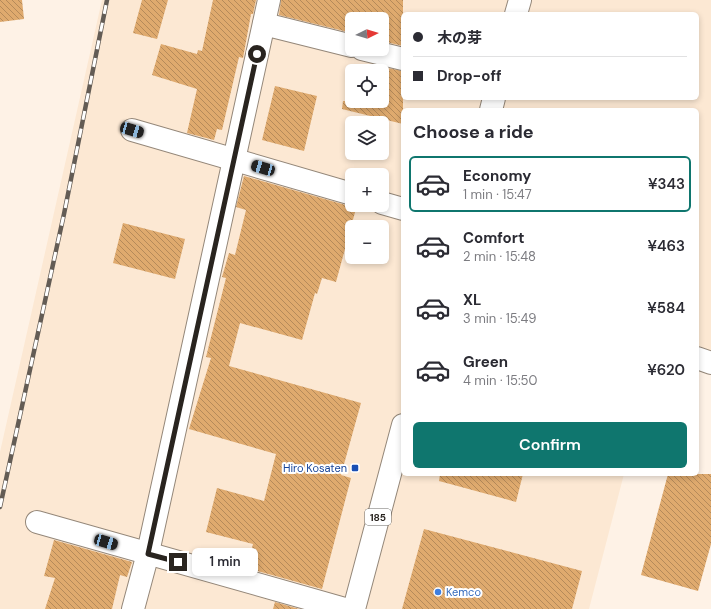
<!DOCTYPE html>
<html lang="en">
<head>
<meta charset="utf-8">
<style>
	:root { --surface:#fff; --page:#f7f7f7; --text:#2b2b33; --muted:#7c7c81; --line:#e1e1e2; --accent:#0f766e }
	body { margin:0; font-family:"DM Sans","Noto Sans JP",sans-serif; background:var(--page); color:var(--text); height:100vh; display:flex; flex-direction:column; font-size:15px; white-space:nowrap }
	* { box-sizing:border-box; margin:0 }
	p { font-size:13px; color:var(--muted) }
	.icon { flex:none; width:22px; height:22px; fill:none; stroke:currentColor; stroke-width:2; stroke-linecap:round; stroke-linejoin:round }
	.map { position:relative; flex:1; overflow:hidden }
	.sheet { position:absolute; left:401px; top:108px; width:298px; height:368px; display:flex; flex-direction:column; background:var(--surface); border-radius:6px; box-shadow:0 2px 6px #0003 }
	.sheet>* { flex:none }
	.hud { position:absolute; left:401px; top:12px; width:298px; height:88px; border-radius:6px; box-shadow:0 2px 6px #0003; display:grid; align-content:center; height:88px; padding:0 12px; background:var(--surface) }
	.needle { width:26px; rotate:85deg }
	.fabs { position:absolute; left:345px; top:12px; display:grid; gap:8px }
	.fabs a { display:grid; place-items:center; width:44px; height:44px; border-radius:6px; background:var(--surface); box-shadow:0 2px 6px #0003; font-size:20px }
	.end { position:absolute; width:18px; height:18px; margin:-9px; border:5px solid #29241f; background:#fff; box-shadow:0 0 0 2px #fff }
	.from { border-radius:50% }
	.bubble { position:absolute; height:28px; border-radius:6px; background:var(--surface); box-shadow:0 2px 6px #0003; font-size:13px; font-weight:600; line-height:28px; text-align:center }
	.car { position:absolute; width:12px; height:24px; margin:-12px -6px; border-radius:5px; box-shadow:0 0 3px 1px #0007; background:linear-gradient(#222 24%,#8ab4d8 0 40%,#222 0 76%,#8ab4d8 0 86%,#222 0) }
	.hud b { display:flex; align-items:center; gap:14px; height:38px; font-size:15px }
	.hud b+b { border-top:1px solid var(--line) }
	.hud i { width:10px; height:10px; background:var(--text) }
	ul { padding:0; list-style:none }
	li { display:flex; align-items:center; gap:12px; height:56px; margin:0 8px 6px; padding:0 4px; border:2px solid transparent; border-radius:6px }
	li div { flex:1 }
	li b { display:block; font-size:15px }
	li em { font-style:normal; font-weight:600 }
	li.current { border-color:var(--accent) }
	li>.icon { width:36px; height:36px; stroke-width:1.5 }
	h2 { padding:0 12px; font-size:18px; line-height:48px }
	.primary-button { display:flex; gap:8px; margin-top:auto; padding:8px 12px }
	.primary-button a { flex:1; height:46px; border-radius:6px; background:var(--accent); color:#fff; font-size:16px; font-weight:600; line-height:46px; text-align:center }
	.map>svg:first-child { display:block }
	.built { fill:#fce8d3; fill-rule:evenodd }
	.building { fill:url(#building-back-hatch) }
	.lines { fill:none; stroke-linecap:round; stroke-linejoin:round }
	.street-casing { stroke:#948779; stroke-width:24 }
	.highway-casing { stroke:#948779; stroke-width:24 }
	.street { stroke:#fff; stroke-width:22 }
	.highway { stroke:#fff; stroke-width:22 }
	.rail-casing { stroke:#635c55; stroke-width:4.5 }
	.rail { stroke:#fff; stroke-width:3; stroke-dasharray:9; stroke-linecap:butt }
	.route { stroke:#29241f; stroke-width:5 }
	.transit-dot { fill:#1a4fb4; stroke:#fff; stroke-width:1.5 }
	.shop-dot { fill:#3f7fe0; stroke:#fff; stroke-width:1.5 }
	.labels { text-anchor:middle; stroke-width:4; stroke-linejoin:round; paint-order:stroke }
	.shield { fill:#fff; stroke:#696662; stroke-width:1 }
	.shield-label { font-size:10px; font-weight:bold; fill:#29241f }
	.transit-label { font-size:11px; fill:#164399; stroke:#fff; text-anchor:end }
	.shop-label { font-size:11px; fill:#366cbe; stroke:#fff; text-anchor:start }
</style>
</head>
<body>
<div class="map">
<svg width="711" height="609" viewBox="0 0 711 609">
	<defs>
		<pattern id="building-back-hatch" width="6" height="6" patternUnits="userSpaceOnUse"><rect width="6" height="6" fill="#dfaa6e"/><path d="M-1 5l2 2M0 0l6 6M5-1l2 2" fill="none" stroke="#b58a5a"/></pattern>
	</defs>
	<rect width="100%" height="100%" fill="#fef2e6"/>
	<path class="built" d="M102,0H711V358L697,353V110H403V474H624L589,609H0V452ZM403,14H697V98H403ZM352,19H382V49H352ZM352,71H382V101H352ZM352,123H382V153H352ZM352,175H382V205H352ZM352,227H382V257H352Z"/>
	<g class="building">
		<polygon points="0,0 22,0 24,19 0,22"/>
		<polygon points="142,0 168,0 157,39 133,33"/>
		<polygon points="213,0 256,0 253,14 251,14 243,58 239,57 222,130 217,129 214,140 187,133 197,89 152,75 161,44 197,54 198,50 202,51"/>
		<polygon points="281,0 403,0 403,46 382,41 382,19 352,19 352,33 279,15"/>
		<polygon points="382,67 403,71 403,124 342,109 343,101 382,101"/>
		<polygon points="275,86 317,96 304,151 262,140"/>
		<polygon points="244,176 349,206 357,205 336,282 322,278 317,294 315,293 302,340 240,323 229,366 361,403 341,475 351,478 322,589 247,568 253,544 206,532 217,488 264,501 276,454 189,429 211,358 206,357 226,278 222,277 229,253 235,255 246,210 236,207"/>
		<polygon points="123,223 185,239 175,279 113,263"/>
		<polygon points="440,474 523,474 516,502 439,481"/>
		<polygon points="668,474 711,474 711,544 698,591 641,575"/>
		<polygon points="424,529 582,571 572,609 402,609"/>
		<polygon points="54,540 132,562 127,577 120,575 112,609 45,609 55,578 44,576"/>
		<polygon points="275,602 299,609 273,609"/>
	</g>
	<g class="lines">
		<defs>
			<g id="street">
				<polyline points="264,24 352,46"/>
				<polyline points="362,49 403,59"/>
				<polyline points="132,130 352,194"/>
				<polyline points="382,203 403,209"/>
				<polyline points="697,358 711,363"/>
				<polyline points="37,522 345,609"/>
				<polyline points="133,609 147,557 269,0"/>
			</g>
			<g id="highway">
				<polyline points="516,14 520,0"/>
				<polyline points="491,110 494,98"/>
				<polyline points="354,609 403,425"/>
			</g>
		</defs>
		<use href="#street" class="street-casing"/>
		<use href="#highway" class="highway-casing"/>
		<use href="#street" class="street"/>
		<use href="#highway" class="highway"/>
		<defs>
			<polyline id="rail" points="0,507 64,214 107,0"/>
		</defs>
		<use href="#rail" class="rail-casing"/>
		<use href="#rail" class="rail"/>
	</g>
	<g class="lines">
		<polyline class="route" points="178,562 148,554 257,54"/>
	</g>
	<rect class="transit-dot" x="351" y="464" width="8" height="8" rx="2"/>
	<circle class="shop-dot" cx="438" cy="592" r="4"/>
	<g class="labels">
		<rect class="shield" x="365" y="509" width="26" height="16" rx="3"/>
		<g class="shield-label">
			<text x="378" y="521">185</text>
		</g>
		<g class="transit-label">
			<text x="347" y="472">Hiro Kosaten</text>
		</g>
		<g class="shop-label">
			<text x="446" y="596">Kemco</text>
		</g>
	</g>
</svg>
<div class="fabs">
<a><svg class="needle" viewBox="-14 -14 28 28"><path d="M0-13l5 13h-10z" fill="#e53935"/><path d="M0 13l5-13h-10z" fill="#7c7c81"/></svg></a>
<a><svg class="icon" aria-label="locate" viewBox="0 0 24 24"><circle cx="12" cy="12" r="6"/><path d="M12 2v4M12 18v4M2 12h4M18 12h4"/></svg></a>
<a><svg class="icon" aria-label="layers" viewBox="0 0 24 24"><path d="M12 4l9 5-9 5-9-5zM3 14l9 5 9-5"/></svg></a>
<a>+</a>
<a>−</a>
</div>
<i class="end from" style="left:257px;top:54px"></i>
<i class="end" style="left:178px;top:562px"></i>
<div class="bubble" style="left:192px;top:548px;width:66px">1 min</div>
<i class="car" style="left:132px;top:130px;rotate:106deg"></i>
<i class="car" style="left:263px;top:168px;rotate:286deg"></i>
<i class="car" style="left:106px;top:542px;rotate:106deg"></i>
<div class="hud">
<b><i class="from"></i>木の芽</b>
<b><i></i>Drop-off</b>
</div>
<section class="sheet">
<h2>Choose a ride</h2>
<ul>
<li class="current"><svg class="icon" aria-label="car" viewBox="0 0 24 24"><path d="M5 17H2v-5l4-1 3-4h7l3 4 3 1v5h-3M9 17h6M6 11h13"/><circle cx="7" cy="17" r="2"/><circle cx="17" cy="17" r="2"/></svg><div><b>Economy</b><p>1 min · 15:47</p></div><em>¥343</em></li>
<li><svg class="icon" aria-label="car" viewBox="0 0 24 24"><path d="M5 17H2v-5l4-1 3-4h7l3 4 3 1v5h-3M9 17h6M6 11h13"/><circle cx="7" cy="17" r="2"/><circle cx="17" cy="17" r="2"/></svg><div><b>Comfort</b><p>2 min · 15:48</p></div><em>¥463</em></li>
<li><svg class="icon" aria-label="car" viewBox="0 0 24 24"><path d="M5 17H2v-5l4-1 3-4h7l3 4 3 1v5h-3M9 17h6M6 11h13"/><circle cx="7" cy="17" r="2"/><circle cx="17" cy="17" r="2"/></svg><div><b>XL</b><p>3 min · 15:49</p></div><em>¥584</em></li>
<li><svg class="icon" aria-label="car" viewBox="0 0 24 24"><path d="M5 17H2v-5l4-1 3-4h7l3 4 3 1v5h-3M9 17h6M6 11h13"/><circle cx="7" cy="17" r="2"/><circle cx="17" cy="17" r="2"/></svg><div><b>Green</b><p>4 min · 15:50</p></div><em>¥620</em></li>
</ul>
<div class="primary-button"><a>Confirm</a></div>
</section>
</div>
</body>
</html>
